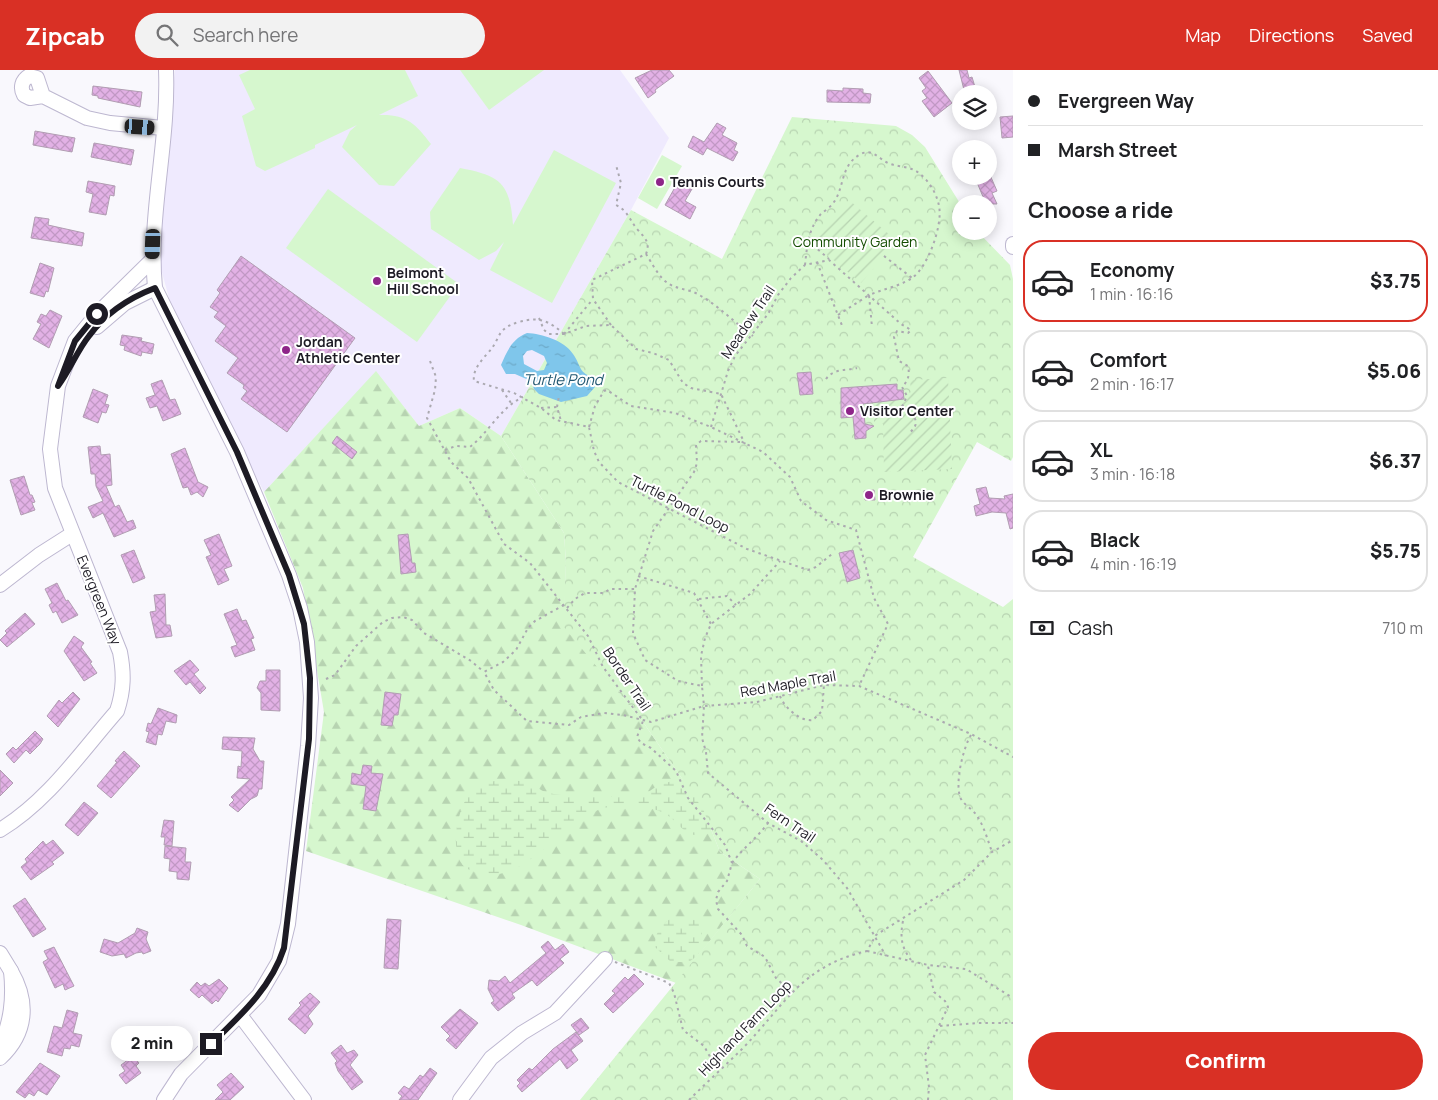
<!DOCTYPE html>
<html lang="en">
<head>
<meta charset="utf-8">
<style>
	:root { --surface:#fff; --page:#f2f2f2; --text:#202124; --muted:#757577; --line:#e0e0e0; --accent:#d93025 }
	body { margin:0; font-family:Manrope,sans-serif; background:var(--page); color:var(--text); height:100vh; display:flex; flex-direction:column; font-size:19px; white-space:nowrap }
	* { box-sizing:border-box; margin:0 }
	p { font-size:16px; color:var(--muted) }
	.icon { flex:none; width:28px; height:28px; fill:none; stroke:currentColor; stroke-width:2; stroke-linecap:round; stroke-linejoin:round }
	.map { position:relative; flex:1; overflow:hidden }
	.details { display:flex; flex-direction:column; background:var(--surface); width:425px }
	.details>* { flex:none }
	.guide { display:grid; align-content:center; height:110px; padding:0 15px; background:var(--surface) }
	.buttons { position:absolute; left:952px; top:15px; display:grid; gap:10px }
	.buttons a { display:grid; place-items:center; width:45px; height:45px; border-radius:50%; background:var(--surface); box-shadow:0 2px 12px #0003; font-size:25px }
	.end { position:absolute; width:22px; height:22px; margin:-11px; border:6px solid #1d1b24; background:#fff; box-shadow:0 0 0 2px #fff }
	.from { border-radius:50% }
	.bubble { position:absolute; height:35px; border-radius:18px; background:var(--surface); box-shadow:0 2px 12px #0003; font-size:16px; font-weight:800; line-height:35px; text-align:center }
	.car { position:absolute; width:15px; height:30px; margin:-15px -8px; border-radius:6px; box-shadow:0 0 4px 1px #0007; background:linear-gradient(#222 24%,#8ab4d8 0 40%,#222 0 76%,#8ab4d8 0 86%,#222 0) }
	.guide b { display:flex; align-items:center; gap:18px; height:48px; font-size:19px }
	.guide b+b { border-top:1px solid var(--line) }
	.guide i { width:12px; height:12px; background:var(--text) }
	ul { padding:0; list-style:none }
	li { display:flex; align-items:center; gap:15px; height:82px; margin:0 10px 8px; padding:0 5px; border:2px solid var(--line); border-radius:20px }
	li div { flex:1 }
	li b { display:block; font-size:19px }
	li em { font-style:normal; font-weight:800 }
	li.current { border-color:var(--accent) }
	li>.icon { width:45px; height:45px; stroke-width:1.5 }
	h2 { padding:0 15px; font-size:22px; line-height:60px }
	.pay { display:flex; align-items:center; gap:12px; height:55px; padding:0 15px; font-size:19px }
	.pay p { margin-inline-start:auto }
	.cta { display:flex; gap:10px; margin-top:auto; padding:10px 15px }
	.cta a { flex:1; height:58px; border-radius:30px; background:var(--accent); color:#fff; font-size:20px; font-weight:800; line-height:58px; text-align:center }
	header { display:flex; align-items:center; gap:30px; box-sizing:border-box; height:70px; padding:0 25px; background:var(--accent); color:#fff }
	header strong { font-size:24px }
	nav { display:flex; gap:28px; margin-inline-start:auto; font-size:18px }
	.search { width:350px; height:45px; background:var(--page); display:flex; align-items:center; gap:12px; box-sizing:border-box; padding:0 18px; border-radius:28px; color:var(--muted); font-size:19px }
	main { display:flex; flex:1; min-height:0 }
	.map>svg:first-child { display:block }
	.built { fill:#efeafe }
	.forest { fill:url(#forest-firs) }
	.wetland { fill:url(#wetland-marsh) }
	.park { fill:url(#park-crowns) }
	.garden { fill:url(#garden-furrows) }
	.pitch { fill:#d6f7ce }
	.water { fill:url(#water-ripples); fill-rule:evenodd }
	.building { fill:url(#building-cross-hatch); stroke:#b19db2 }
	.lines { fill:none; stroke-linecap:round; stroke-linejoin:round }
	.minor-casing { stroke:#bdb7d0; stroke-width:16 }
	.path { stroke:#aba9b0; stroke-width:2; stroke-dasharray:2.5 4; stroke-linecap:butt }
	.minor { stroke:#fff; stroke-width:14 }
	.route { stroke:#1d1b24; stroke-width:6 }
	.poi-dot { fill:#8e2589; stroke:#fff; stroke-width:2 }
	.labels { text-anchor:middle; stroke-width:4; stroke-linejoin:round; paint-order:stroke }
	.poi-label { font-size:14px; font-weight:bold; fill:#1d1b24; stroke:#fff; text-anchor:start }
	.park-label { font-size:14px; fill:#134d00; stroke:#fff }
	.street-label { font-size:14px; fill:#1d1b24; stroke:#fff }
	.water-label { font-size:15px; font-style:italic; fill:#215771; stroke:#fff }
</style>
</head>
<body>
<header>
<strong>Zipcab</strong>
<div class="search"><svg class="icon" aria-label="search" viewBox="0 0 24 24"><circle cx="10" cy="10" r="6"/><path d="M15 15l6 6"/></svg>Search here</div>
<nav><a>Map</a><a>Directions</a><a>Saved</a></nav>
</header>
<main>
<div class="map">
<svg width="1013" height="1030" viewBox="0 0 1013 1030">
	<defs>
		<pattern id="forest-firs" width="22" height="20" patternUnits="userSpaceOnUse" patternTransform="scale(1.25)"><rect width="22" height="20" fill="#d6f7ce"/><path d="M5 1l3.5 6h-7zM16 11l3.5 6h-7z" fill="#b7d3b1"/></pattern>
		<pattern id="wetland-marsh" width="20" height="14" patternUnits="userSpaceOnUse" patternTransform="scale(1.25)"><rect width="20" height="14" fill="#d6f7ce"/><path d="M1 5h8M5 5V1M11 12h8M15 12V8" fill="none" stroke="#b7d3b1"/></pattern>
		<pattern id="park-crowns" width="20" height="18" patternUnits="userSpaceOnUse" patternTransform="scale(1.25)"><rect width="20" height="18" fill="#d6f7ce"/><path d="M2 6a3 3 0 1 1 6 0M12 15a3 3 0 1 1 6 0" fill="none" stroke="#b7d3b1"/></pattern>
		<pattern id="garden-furrows" width="10" height="10" patternUnits="userSpaceOnUse" patternTransform="scale(1.25)"><rect width="10" height="10" fill="#d6f7ce"/><path d="M-1 1l2-2M0 10L10 0M9 11l2-2" fill="none" stroke="#b7d3b1"/></pattern>
		<pattern id="water-ripples" width="26" height="14" patternUnits="userSpaceOnUse" patternTransform="scale(1.25)"><rect width="26" height="14" fill="#7fc6eb"/><path d="M2 4q2-2 4 0t4 0M15 11q2-2 4 0t4 0" fill="none" stroke="#6daac9"/></pattern>
		<pattern id="building-cross-hatch" width="8" height="8" patternUnits="userSpaceOnUse" patternTransform="scale(1.25)"><rect width="8" height="8" fill="#e2b1e5"/><path d="M0 0l8 8M0 8l8-8" fill="none" stroke="#c198c4"/></pattern>
	</defs>
	<rect width="100%" height="100%" fill="#f9f8fd"/>
	<polygon class="built" points="175,0 620,0 669,68 631,140 501,366 460,338 419,356 376,302 264,422 174,246 161,199 159,174"/>
	<polygon class="forest" points="376,301 419,356 460,338 501,366 564,463 566,493 564,556 643,652 703,739 720,782 760,809 676,913 521,855 306,781 324,642 303,518 264,422"/>
	<g class="wetland">
		<path d="M691,709L727,748C719,754 708,764 698,765C685,766 677,751 667,745C651,734 616,732 598,740C559,755 522,818 475,802C463,798 459,793 457,781C454,768 457,753 461,740C471,711 504,704 530,714C535,715 539,719 543,721C556,726 575,726 588,726C600,726 635,728 645,724C649,722 653,718 658,716C668,711 679,710 691,709Z"/>
		<path d="M671,848L695,850L703,857L698,885L689,892H671L655,877C654,865 660,855 671,848Z"/>
	</g>
	<polygon class="park" points="792,47 896,56 912,65 925,77 961,135 961,161 977,161 1010,195 1013,209 1013,387 1011,391 977,372 913,487 1003,537 1013,529 1013,1030 580,1030 760,809 720,782 703,739 643,652 563,556 566,493 564,463 501,366 631,140 722,189"/>
	<g class="garden">
		<polygon points="849,130 897,171 861,213 813,173"/>
		<polygon points="948,308 952,399 884,402 883,354 874,353 874,331 904,329 911,322 910,310"/>
	</g>
	<g class="pitch">
		<path d="M250,0H405L418,26L379,45C406,44 415,53 431,74L394,116L379,115L342,77L350,61L357,55L315,75V78L265,101L256,96L242,46L255,39L239,5Z"/>
		<polygon points="460,0 544,0 489,40"/>
		<path d="M554,80L616,113L552,233L490,200L504,172L496,181L479,190L431,159L430,142L460,98C502,106 510,114 513,155Z"/>
		<polygon points="662,85 682,96 657,139 638,128"/>
		<polygon points="328,119 459,214 417,272 286,178"/>
	</g>
	<path class="water" d="M527,263C542,264 564,270 573,284C581,295 578,302 592,307L595,317L587,326L561,332L539,324L534,319L531,311L515,304H506L501,295C507,281 512,269 527,263ZM532,280L544,286L547,293L544,300L537,301L524,294L523,286L527,281Z"/>
	<g class="building">
		<polygon points="652,0 669,0 674,6 655,20 656,22 648,28 635,8"/>
		<polygon points="959,0 967,0 969,8 972,7 975,17 971,18 972,22 965,24"/>
		<polygon points="928,1 952,33 934,47 922,31 927,28 922,21 926,18 919,8"/>
		<polygon points="93,16 142,22 140,37 98,28 98,26 92,25"/>
		<polygon points="843,18 863,19 863,23 871,24 870,33 827,32 827,20 843,21"/>
		<polygon points="1013,46 1013,67 1002,68 1000,47"/>
		<polygon points="717,53 726,58 722,65 737,73 734,80 738,82 733,91 707,78 703,85 688,77 693,66 704,72"/>
		<polygon points="35,61 75,68 72,82 33,75"/>
		<polygon points="94,73 134,80 131,95 91,87"/>
		<polygon points="990,105 997,121 992,123 997,134 986,134 976,110"/>
		<polygon points="88,111 115,116 114,126 110,125 106,145 89,142 93,124 86,122"/>
		<polygon points="678,112 692,119 685,131 696,137 690,149 665,135"/>
		<polygon points="35,147 49,149 48,155 84,163 82,176 31,168"/>
		<polygon points="241,186 355,268 287,362 241,329 247,321 243,318 244,315 227,303 238,288 215,271 226,256 214,247 218,242 210,237 220,223 217,220"/>
		<polygon points="40,193 54,198 48,222 46,221 44,227 30,223"/>
		<polygon points="50,240 62,246 49,278 33,269 41,254 37,252 41,244 46,246"/>
		<polygon points="122,265 142,268 141,271 154,274 152,284 142,282 141,286 124,280 125,276 120,275"/>
		<polygon points="811,302 813,324 800,325 797,303"/>
		<polygon points="162,310 170,330 175,329 181,344 163,351 157,336 150,338 146,328 155,325 151,314"/>
		<polygon points="897,314 897,320 903,320 904,329 863,334 865,354 874,356 866,361 866,368 855,369 853,347 841,348 841,318"/>
		<polygon points="93,319 108,325 105,334 109,335 106,343 102,342 98,353 83,347"/>
		<polygon points="337,366 357,382 352,389 332,373"/>
		<polygon points="100,376 101,385 110,384 112,415 106,416 115,437 119,435 127,452 133,450 136,458 114,467 103,443 93,448 88,437 103,431 96,416 95,404 91,404 88,377"/>
		<polygon points="185,378 198,412 208,417 203,427 197,422 191,425 188,417 183,418 171,384"/>
		<polygon points="24,406 30,425 32,425 35,432 32,433 35,440 21,445 10,410"/>
		<polygon points="986,417 989,428 1005,429 1004,426 1013,424 1013,458 1010,459 1006,443 992,442 976,446 974,436 980,434 976,419"/>
		<polygon points="874,420 875,430 865,430 864,421"/>
		<polygon points="219,464 232,496 224,499 229,510 218,515 206,487 211,485 204,470"/>
		<polygon points="408,464 412,493 415,493 416,502 401,504 398,465"/>
		<polygon points="134,480 145,508 133,513 121,485"/>
		<polygon points="853,480 860,508 847,512 839,483"/>
		<polygon points="57,513 66,531 68,530 78,545 62,553 56,541 53,543 49,535 52,533 45,519"/>
		<polygon points="165,524 166,555 170,555 172,566 156,568 150,542 156,541 154,525"/>
		<polygon points="237,539 242,551 246,550 254,568 251,569 255,580 235,587 231,577 237,575 224,544"/>
		<polygon points="25,543 35,554 7,577 0,570 7,563 5,561"/>
		<polygon points="74,566 84,573 81,577 92,592 90,593 97,603 84,611 64,581"/>
		<polygon points="190,590 199,600 194,604 206,618 200,624 190,612 186,615 174,601"/>
		<polygon points="266,600 280,600 280,641 261,640 261,623 257,618 260,611 266,611"/>
		<polygon points="73,622 80,629 58,657 47,646 59,630 62,633"/>
		<polygon points="385,622 401,624 398,645 394,645 392,656 381,655"/>
		<polygon points="158,638 177,645 176,653 166,651 162,665 158,664 156,675 146,672 149,662 146,661 148,653 151,654"/>
		<polygon points="35,661 43,669 40,674 30,684 26,680 14,693 6,684 13,677 16,680"/>
		<polygon points="223,667 255,668 253,679 260,691 264,691 262,719 259,719 257,726 251,729 238,742 229,735 234,730 231,727 250,709 237,708 238,696 241,697 242,681 222,679"/>
		<polygon points="124,681 140,696 111,728 97,716 117,692 115,691"/>
		<polygon points="363,695 372,696 371,703 383,704 376,741 363,739 366,716 351,714 352,703 361,705"/>
		<polygon points="0,700 13,713 0,726"/>
		<polygon points="84,732 98,743 78,766 65,755"/>
		<polygon points="164,750 174,751 172,776 164,775 165,767 161,767"/>
		<polygon points="53,770 64,783 52,792 54,794 31,810 21,797 27,792 25,789 43,771 46,775"/>
		<polygon points="165,776 186,778 185,792 191,792 189,810 177,809 177,802 169,801 170,789 164,788"/>
		<polygon points="25,828 46,859 33,867 13,836"/>
		<polygon points="387,849 401,850 398,899 384,898"/>
		<polygon points="137,858 148,862 146,869 151,881 143,884 142,882 136,883 126,888 124,884 112,886 100,882 104,869 118,873 135,863"/>
		<polygon points="548,871 555,880 563,874 569,882 560,889 564,893 537,916 532,910 512,924 515,928 498,941 491,933 494,931 488,919 489,910 499,911 505,906 510,913 546,883 541,877"/>
		<polygon points="54,877 74,916 65,920 63,914 55,918 43,892 48,889 44,881"/>
		<polygon points="634,904 644,914 613,943 604,934 615,923 612,921 625,907 628,910"/>
		<polygon points="219,909 228,918 218,932 216,930 212,934 202,925 199,928 190,920 197,912 201,916 205,913 209,916"/>
		<polygon points="310,923 320,932 308,946 313,954 305,964 288,949 301,935 299,933"/>
		<polygon points="460,939 478,953 456,979 446,970 450,966 441,957"/>
		<polygon points="67,940 78,943 73,963 82,965 79,977 71,975 70,979 64,978 62,986 47,982 54,956 62,958"/>
		<polygon points="581,948 589,958 579,965 571,955"/>
		<polygon points="576,962 583,971 571,980 578,990 567,999 560,989 522,1022 517,1016 520,1013 517,1010 529,998 532,1000 553,979"/>
		<polygon points="129,973 136,982 129,987 122,978"/>
		<polygon points="341,975 347,983 354,980 358,985 350,995 363,1012 352,1020 338,1001 335,993 337,991 331,983"/>
		<polygon points="133,986 139,993 136,996 141,1003 126,1014 119,1005 125,1001 121,995"/>
		<polygon points="40,993 60,1006 47,1025 38,1020 34,1026 29,1023 25,1028 16,1022"/>
		<polygon points="430,998 437,1003 418,1030 399,1030 402,1026 398,1023 404,1016 409,1019 420,1005 423,1007"/>
		<polygon points="231,1003 244,1017 230,1030 215,1030 223,1022 217,1015"/>
	</g>
	<g class="lines">
		<defs>
			<g id="minor">
				<path d="M43,26L30,28L24,25C20,18 22,10 29,6L37,8L43,26L87,48L110,53L163,58"/>
				<polyline points="1013,174 1013,177"/>
				<polyline points="97,257 125,233 155,218"/>
				<polyline points="0,515 39,485 72,464"/>
				<path d="M0,760C48,731 81,682 117,641C124,620 124,603 120,582L55,418L50,379L58,316L75,271L97,244L152,190"/>
				<polyline points="0,883 11,901"/>
				<polyline points="240,945 304,1030"/>
				<path d="M0,977C11,952 14,929 11,901C29,932 27,963 0,988"/>
				<path d="M164,1030L181,1004L259,925L279,891L288,854L308,676L311,628L307,572L300,538L289,505L237,382L155,218C148,145 169,73 166,0"/>
				<polyline points="460,1030 491,988 522,963 555,943 605,889"/>
			</g>
		</defs>
		<use href="#minor" class="minor-casing"/>
		<g class="path">
			<polyline points="808,171 829,189"/>
			<path d="M646,184C652,193 659,208 669,214C679,220 691,219 701,226C720,237 735,253 753,266"/>
			<polyline points="884,186 912,208"/>
			<polyline points="817,192 843,258"/>
			<path d="M805,195C807,177 808,160 820,145C824,141 831,137 834,132C845,116 840,95 861,84C872,78 879,89 888,93C899,98 910,95 920,104C929,111 937,124 939,136C943,155 928,197 912,208C898,217 883,219 869,225L872,257"/>
			<polyline points="838,245 869,225"/>
			<polyline points="539,248 544,260 549,264 564,264 586,256 611,255 636,279 653,283 669,290 683,313 691,318 721,324 745,374"/>
			<path d="M611,255L593,229L592,210L646,184C651,172 644,167 637,159C629,149 628,141 616,135L621,113L616,95"/>
			<path d="M564,264C549,251 539,246 519,252C512,254 507,256 502,261C498,266 496,273 492,278C485,287 472,298 474,311L514,323L541,338L556,350L589,357L594,381L599,392L618,412L747,479L808,500L816,497L832,484"/>
			<polyline points="564,264 593,229"/>
			<polyline points="430,291 436,307 435,320 427,348 451,392 468,408 504,474 530,493 588,566 603,597 643,651 637,667 641,673 651,678 676,701 688,728 725,775 732,793 727,811 718,822 716,830 718,839 742,865 747,876 765,887 776,908 791,922"/>
			<path d="M826,309C834,298 846,301 857,298"/>
			<polyline points="502,320 511,333"/>
			<polyline points="557,337 559,326"/>
			<polyline points="541,338 557,337 561,351"/>
			<polyline points="589,357 595,336 604,321 607,320 631,336 675,343 711,357 763,382 790,407 801,431 826,450 856,460 874,528 888,554 859,616"/>
			<path d="M711,357L728,301L735,286L768,244L778,225L791,208L805,195L829,190L901,254L911,260L908,263L897,261L894,267L899,291L908,296C910,305 908,311 902,317L907,326L902,337C913,344 923,352 909,363"/>
			<polyline points="740,372 701,371 696,375 697,393 694,402 653,461 635,519 633,563 645,590 678,611 702,616 704,636 702,668 706,682 708,703 768,753 801,771 823,790 847,818 886,886"/>
			<path d="M445,380L456,376L470,377C489,362 501,337 523,327"/>
			<polyline points="638,506 694,523 711,554"/>
			<polyline points="699,529 727,526 736,535"/>
			<polyline points="564,535 535,551 528,558 516,580 503,592 484,602 494,620 527,651 569,655 581,647 604,643 623,645 651,652 704,636 757,632 824,615 859,616 971,664 1013,687"/>
			<polyline points="567,538 575,529 585,523 604,523 610,519 635,519"/>
			<polyline points="326,609 335,605 356,576 383,552 392,548 403,547 412,550 424,563 471,591 484,602"/>
			<polyline points="702,616 701,586 705,568 711,554 750,524 780,491"/>
			<path d="M780,626C784,637 800,652 813,650L822,641L824,615"/>
			<path d="M971,665C963,678 954,715 961,729C965,736 973,739 977,746C984,756 988,771 992,782"/>
			<path d="M732,793C743,778 757,768 768,753"/>
			<path d="M903,851C900,866 901,877 911,890"/>
			<polyline points="867,881 928,895 966,899 1013,928"/>
			<polyline points="615,892 669,913 674,923 683,960 704,976 718,1001"/>
			<polyline points="940,956 978,953 1013,953"/>
			<path d="M689,1030C707,1012 726,995 744,977C786,933 802,896 867,881L876,865L964,810L992,782L1013,770"/>
			<polyline points="928,1030 929,1017 925,985 948,937 945,931 934,922 928,896"/>
		</g>
		<use href="#minor" class="minor"/>
	</g>
	<g class="lines">
		<path class="route" d="M97,244L75,271L58,316C70,300 77,281 89,266C105,244 129,228 155,218L237,382L289,505L304,554L310,608L309,669L284,878C271,918 241,945 211,974"/>
	</g>
	<g class="poi-dot">
		<circle cx="660" cy="112" r="5"/>
		<circle cx="377" cy="211" r="5"/>
		<circle cx="286" cy="280" r="5"/>
		<circle cx="850" cy="341" r="5"/>
		<circle cx="869" cy="425" r="5"/>
	</g>
	<g class="labels">
		<g class="poi-label">
			<text x="670" y="117">Tennis Courts</text>
			<text x="387" y="208">Belmont<tspan x="387" dy="16">Hill School</tspan></text>
			<text x="296" y="277">Jordan<tspan x="296" dy="16">Athletic Center</tspan></text>
			<text x="860" y="346">Visitor Center</text>
			<text x="879" y="430">Brownie</text>
		</g>
		<g class="park-label">
			<text x="855" y="177">Community Garden</text>
		</g>
		<g class="street-label">
			<text transform="translate(748 252) rotate(-56)" y="5">Meadow Trail</text>
			<text transform="translate(680 434) rotate(27)" y="5">Turtle Pond Loop</text>
			<text transform="translate(99 530) rotate(68)" y="5">Evergreen Way</text>
			<text transform="translate(627 609) rotate(56)" y="5">Border Trail</text>
			<text transform="translate(788 614) rotate(-10)" y="5">Red Maple Trail</text>
			<text transform="translate(790 753) rotate(34)" y="5">Fern Trail</text>
			<text transform="translate(745 958) rotate(-46)" y="5">Highland Farm Loop</text>
		</g>
		<g class="water-label">
			<text x="563" y="315">Turtle Pond</text>
		</g>
	</g>
</svg>
<div class="buttons">
<a><svg class="icon" aria-label="layers" viewBox="0 0 24 24"><path d="M12 4l9 5-9 5-9-5zM3 14l9 5 9-5"/></svg></a>
<a>+</a>
<a>−</a>
</div>
<i class="end from" style="left:97px;top:244px"></i>
<i class="end" style="left:211px;top:974px"></i>
<div class="bubble" style="left:111px;top:956px;width:82px">2 min</div>
<i class="car" style="left:140px;top:57px;rotate:94deg"></i>
<i class="car" style="left:153px;top:174px;rotate:182deg"></i>
</div>
<section class="details">
<div class="guide">
<b><i class="from"></i>Evergreen Way</b>
<b><i></i>Marsh Street</b>
</div>
<h2>Choose a ride</h2>
<ul>
<li class="current"><svg class="icon" aria-label="car" viewBox="0 0 24 24"><path d="M5 17H2v-5l4-1 3-4h7l3 4 3 1v5h-3M9 17h6M6 11h13"/><circle cx="7" cy="17" r="2"/><circle cx="17" cy="17" r="2"/></svg><div><b>Economy</b><p>1 min · 16:16</p></div><em>$3.75</em></li>
<li><svg class="icon" aria-label="car" viewBox="0 0 24 24"><path d="M5 17H2v-5l4-1 3-4h7l3 4 3 1v5h-3M9 17h6M6 11h13"/><circle cx="7" cy="17" r="2"/><circle cx="17" cy="17" r="2"/></svg><div><b>Comfort</b><p>2 min · 16:17</p></div><em>$5.06</em></li>
<li><svg class="icon" aria-label="car" viewBox="0 0 24 24"><path d="M5 17H2v-5l4-1 3-4h7l3 4 3 1v5h-3M9 17h6M6 11h13"/><circle cx="7" cy="17" r="2"/><circle cx="17" cy="17" r="2"/></svg><div><b>XL</b><p>3 min · 16:18</p></div><em>$6.37</em></li>
<li><svg class="icon" aria-label="car" viewBox="0 0 24 24"><path d="M5 17H2v-5l4-1 3-4h7l3 4 3 1v5h-3M9 17h6M6 11h13"/><circle cx="7" cy="17" r="2"/><circle cx="17" cy="17" r="2"/></svg><div><b>Black</b><p>4 min · 16:19</p></div><em>$5.75</em></li>
</ul>
<div class="pay"><svg class="icon" aria-label="cash" viewBox="0 0 24 24"><path d="M3 7h18v10H3z"/><circle cx="12" cy="12" r="2"/></svg>Cash<p>710 m</p></div>
<div class="cta"><a>Confirm</a></div>
</section>
</main>
</body>
</html>
